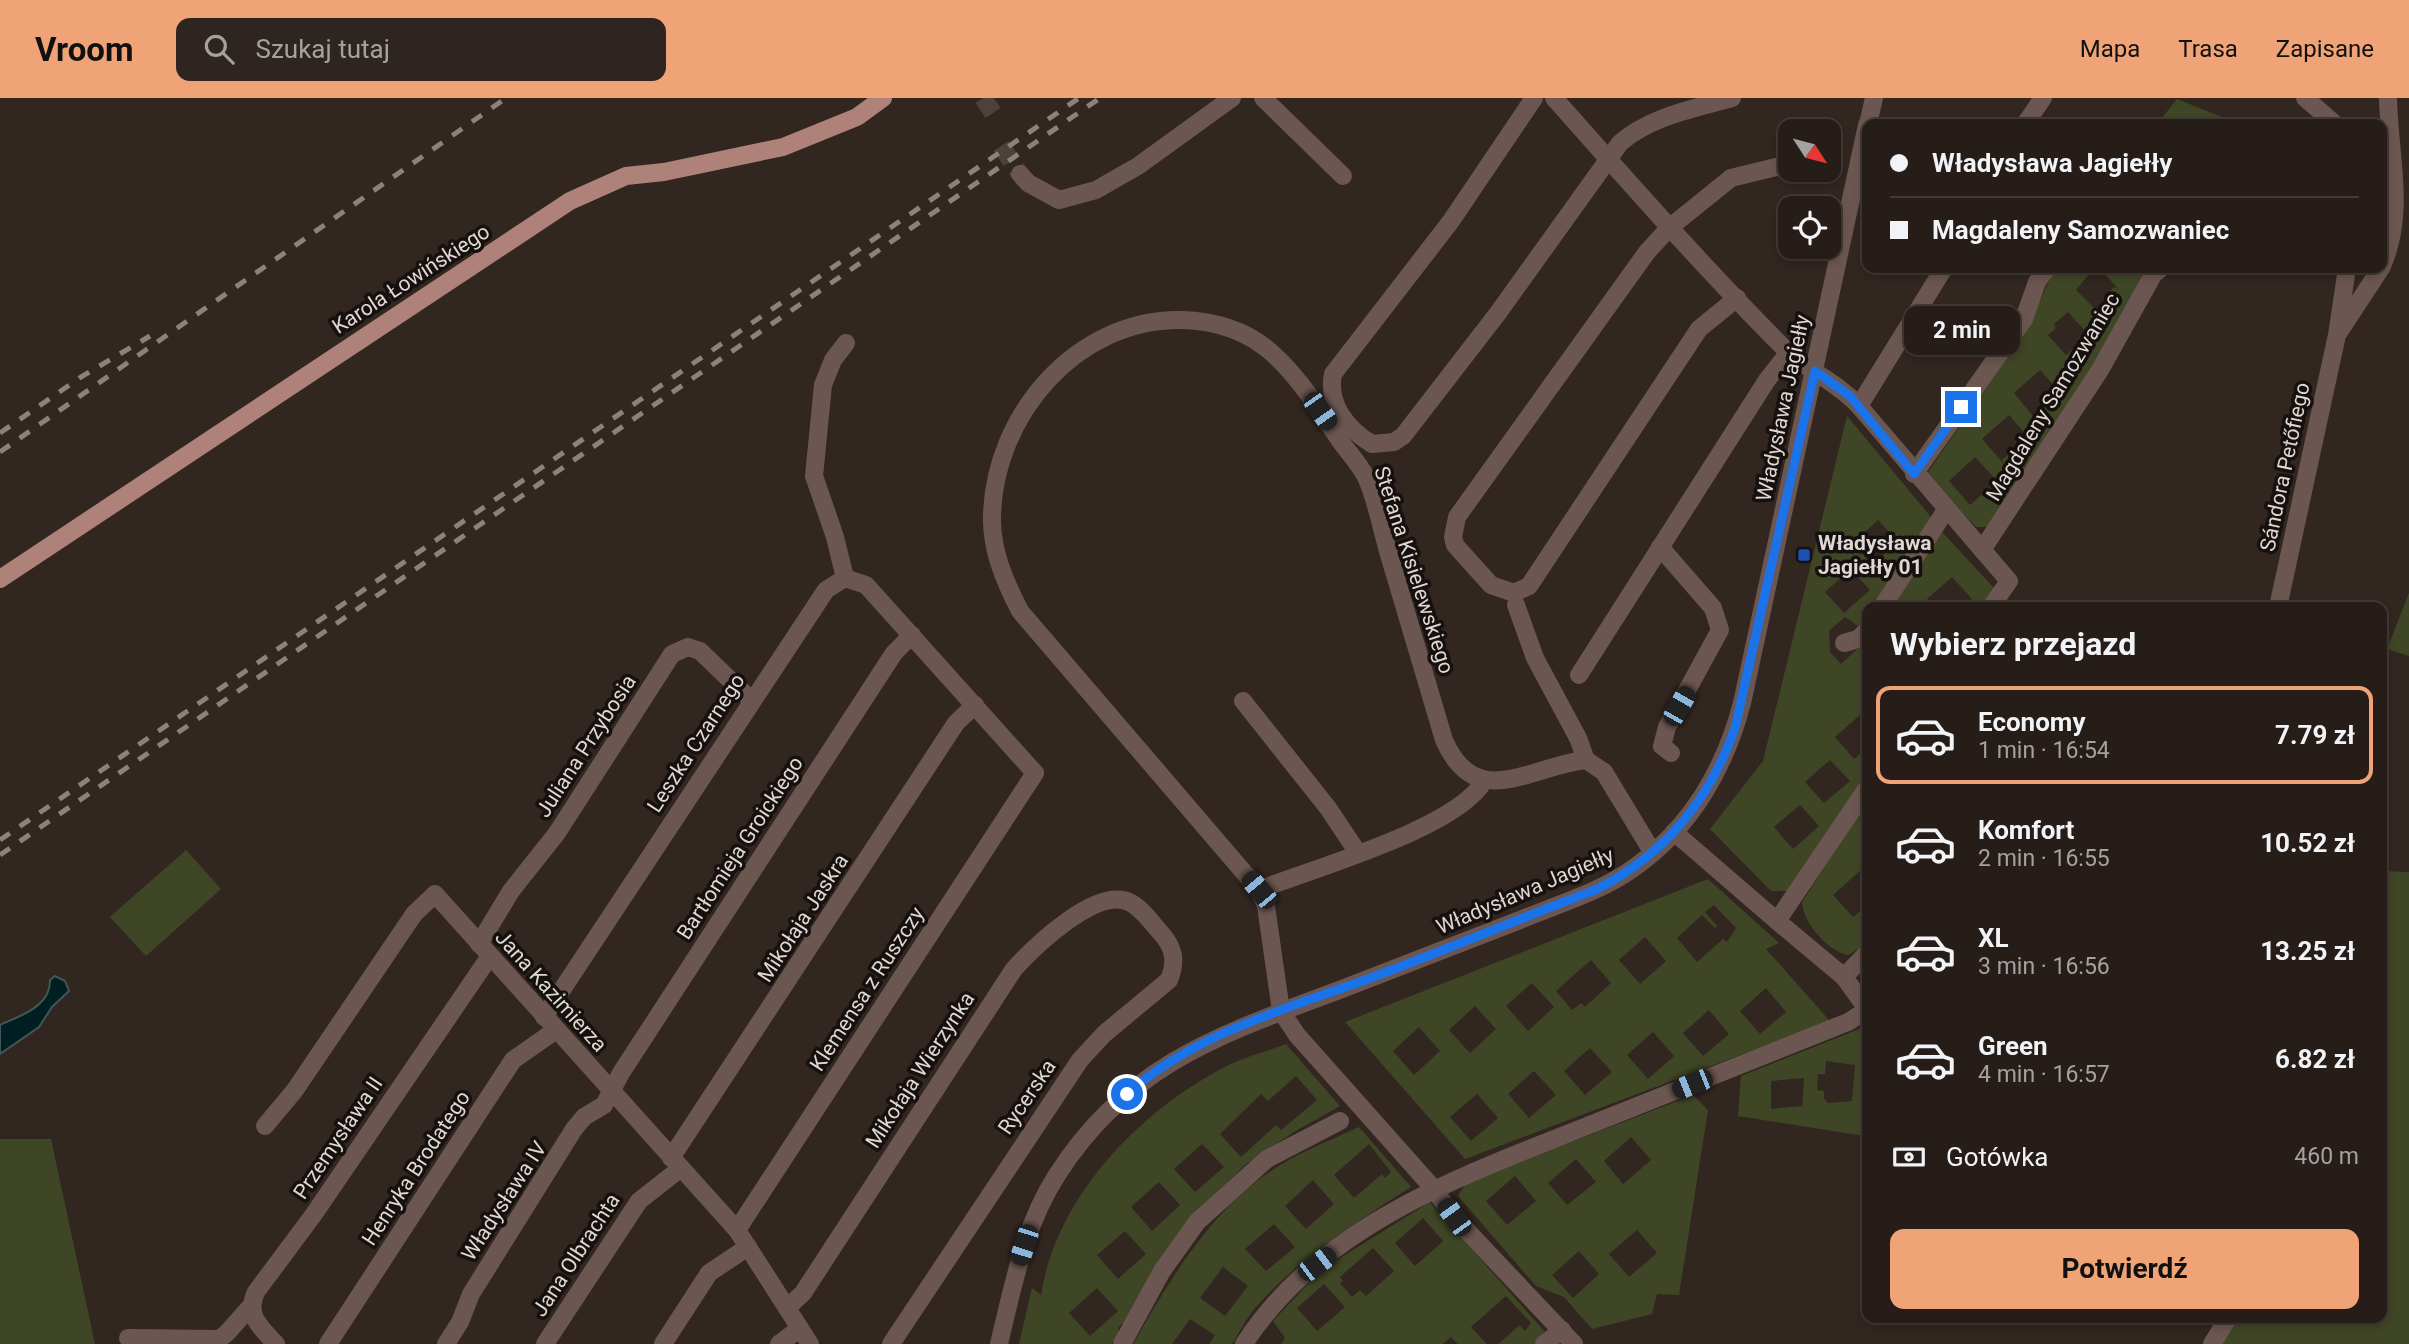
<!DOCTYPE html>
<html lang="pl">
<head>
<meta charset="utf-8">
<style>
	:root { --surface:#261c18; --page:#2e2521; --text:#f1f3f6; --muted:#a4a1a2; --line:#423a37; --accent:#efa376 }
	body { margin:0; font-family:Roboto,sans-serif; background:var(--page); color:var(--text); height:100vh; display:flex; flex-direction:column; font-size:26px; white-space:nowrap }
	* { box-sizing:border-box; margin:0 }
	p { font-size:23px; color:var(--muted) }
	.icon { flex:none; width:38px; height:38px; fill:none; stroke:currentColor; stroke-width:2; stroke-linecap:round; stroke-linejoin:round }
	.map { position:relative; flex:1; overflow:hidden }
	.panel { position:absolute; left:1862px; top:504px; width:525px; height:721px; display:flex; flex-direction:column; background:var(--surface); border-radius:14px; box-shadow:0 4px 10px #0003,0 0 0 2px var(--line) }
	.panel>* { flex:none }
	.hud { position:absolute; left:1862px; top:21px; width:525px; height:154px; border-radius:14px; box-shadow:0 4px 10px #0003,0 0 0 2px var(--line); display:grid; align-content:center; height:154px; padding:0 28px; background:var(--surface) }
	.needle { width:46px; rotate:126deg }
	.buttons { position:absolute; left:1778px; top:21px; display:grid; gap:14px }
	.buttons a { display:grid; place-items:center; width:63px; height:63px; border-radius:14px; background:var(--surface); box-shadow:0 4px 10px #0003,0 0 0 2px var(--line); font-size:35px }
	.end { position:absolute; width:32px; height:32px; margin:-16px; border:9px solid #1a73e8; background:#fff; box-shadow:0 0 0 4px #fff }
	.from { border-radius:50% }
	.bubble { position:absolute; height:49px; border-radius:14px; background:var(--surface); box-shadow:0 4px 10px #0003,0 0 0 2px var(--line); font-size:23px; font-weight:700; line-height:49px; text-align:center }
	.car { position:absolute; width:21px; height:42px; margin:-21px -10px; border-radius:9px; box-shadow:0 0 5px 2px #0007; background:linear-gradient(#222 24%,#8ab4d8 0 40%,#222 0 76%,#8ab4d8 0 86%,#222 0) }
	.hud b { display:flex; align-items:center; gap:24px; height:66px; font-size:26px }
	.hud b+b { border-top:2px solid var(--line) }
	.hud i { width:18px; height:18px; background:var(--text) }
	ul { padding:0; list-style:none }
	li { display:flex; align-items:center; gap:21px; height:98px; margin:0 14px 10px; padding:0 14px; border:4px solid transparent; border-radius:14px }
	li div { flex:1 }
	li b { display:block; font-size:26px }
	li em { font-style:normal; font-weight:700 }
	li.on { border-color:var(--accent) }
	li>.icon { width:63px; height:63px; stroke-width:1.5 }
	h2 { padding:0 28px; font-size:32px; line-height:84px }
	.pay { display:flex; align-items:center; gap:18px; height:77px; padding:0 28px; font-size:26px }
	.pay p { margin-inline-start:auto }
	.button { display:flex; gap:14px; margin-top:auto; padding:14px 28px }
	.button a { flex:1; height:80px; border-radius:14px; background:var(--accent); color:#111; font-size:28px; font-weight:700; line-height:80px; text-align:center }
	header { display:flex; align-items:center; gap:42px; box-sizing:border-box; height:98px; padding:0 35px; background:var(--accent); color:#111 }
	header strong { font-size:33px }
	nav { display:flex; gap:38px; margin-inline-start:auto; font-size:24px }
	.search { width:490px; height:63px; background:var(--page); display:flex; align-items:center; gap:18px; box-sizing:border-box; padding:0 24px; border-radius:14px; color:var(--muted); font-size:26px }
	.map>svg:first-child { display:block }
	.green { fill:#3f4625; fill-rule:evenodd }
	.water { fill:#001f22; stroke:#435657; stroke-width:2 }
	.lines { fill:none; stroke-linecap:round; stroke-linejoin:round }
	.minor-tunnel { stroke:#4c413b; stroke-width:18; stroke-dasharray:18 9; stroke-linecap:butt }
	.minor { stroke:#6c5651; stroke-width:18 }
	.major { stroke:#ae8279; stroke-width:18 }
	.rail { stroke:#8c827d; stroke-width:5; stroke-dasharray:12 12; stroke-linecap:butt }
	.route { stroke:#1a73e8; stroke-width:9 }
	.transit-dot { fill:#1a4fb4; stroke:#16100e; stroke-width:2.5 }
	.labels { text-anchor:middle; stroke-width:7; stroke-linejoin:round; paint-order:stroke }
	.street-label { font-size:21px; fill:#dfd7d3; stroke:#16100e }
	.poi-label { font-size:21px; font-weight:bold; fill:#dfd7d3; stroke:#16100e; text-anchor:start }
</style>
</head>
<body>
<header>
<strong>Vroom</strong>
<div class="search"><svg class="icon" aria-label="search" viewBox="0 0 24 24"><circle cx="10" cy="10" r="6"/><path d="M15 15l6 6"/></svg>Szukaj tutaj</div>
<nav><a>Mapa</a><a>Trasa</a><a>Zapisane</a></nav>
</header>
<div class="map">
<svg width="2409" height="1246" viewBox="0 0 2409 1246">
	<rect width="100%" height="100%" fill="#322620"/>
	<g class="green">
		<polygon points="2177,1 2229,22 2231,26 2157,26"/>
		<path d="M2055,170H2094L2076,192L2096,212L2109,201L2106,197L2114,189L2118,191L2100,170H2148L2095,266L1988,429H1976L1929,379L1928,374L2027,231ZM2068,214L2086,234L2077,242L2080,245L2066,257L2048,237L2056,230L2054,226ZM2040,272L2060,294L2033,318L2014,295ZM2009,317L2028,339L2002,362L2005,367L1982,341ZM1975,359L1997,383L1970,407L1949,383Z"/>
		<path d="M1847,318L1931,419L1874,509H1867V519L1861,530L1845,519L1829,533L1830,554L1841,566L1867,542V587L1863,590L1867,595V622L1861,616L1835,639L1854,661L1867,650V679L1788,793H1771L1710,731L1763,663ZM1878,422L1898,444L1872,467L1853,445ZM1851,471L1870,492L1844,515L1825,494ZM1830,662L1850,683L1824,705L1805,684ZM1800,707L1819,728L1793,751L1774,729Z"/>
		<polygon points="1943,435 1994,490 1984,509 1963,509 1972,501 1952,479 1927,501 1933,509 1890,509 1936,438"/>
		<polygon points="2409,495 2409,558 2387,551"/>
		<path d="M1867,703V781L1860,773L1833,797L1853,819L1867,807V846L1848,857C1827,853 1803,824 1802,804Z"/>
		<polygon points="186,752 221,791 146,858 110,819"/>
		<polygon points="2382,773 2409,774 2409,1246 2218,1246 2222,1220 2382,1220"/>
		<path d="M1708,781L1779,845L1766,851L1830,923L1465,1061L1345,924ZM1714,807L1736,830L1727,844L1723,841L1697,864L1677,840L1702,817L1715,830L1717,828L1705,814ZM1645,839L1666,863L1640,886L1619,862ZM1591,862L1611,885L1585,909L1581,905L1572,912L1556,893ZM1532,885L1554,909L1528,933L1506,908ZM1766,890L1786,914L1760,936L1740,913ZM1475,908L1496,931L1470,955L1449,932ZM1709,912L1729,936L1703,958L1683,935ZM1419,929L1440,953L1414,977L1393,953ZM1653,934L1674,958L1648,981L1627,957ZM1590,950L1612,974L1585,997L1564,973ZM1534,973L1556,997L1529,1020L1508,996ZM1477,996L1498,1020L1471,1043L1450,1019Z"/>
		<path d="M1867,928V1031L1864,1038L1738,1018L1741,978ZM1826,963L1855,967L1852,1003L1828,1005L1824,1001V993L1817,992L1818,976H1825ZM1804,980L1802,1008L1771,1011V983Z"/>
		<path d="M1286,946L1340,1008L1294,1034L1245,1067L1184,1128L1135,1213L1118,1230L1120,1237L1111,1246H1019L1032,1190L1041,1197C1056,1098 1143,1009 1231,966C1248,958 1268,953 1286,946ZM1296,978L1317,1002L1281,1032L1276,1027L1241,1059L1220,1036L1261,996L1268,1003ZM1202,1046L1224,1069L1195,1094L1174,1071ZM1159,1084L1180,1107L1152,1133L1131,1109ZM1125,1133L1146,1156L1118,1181L1097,1157ZM1097,1190L1118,1213L1090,1238L1069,1215Z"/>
		<path d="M1693,997L1708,1012L1679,1197L1657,1196L1652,1216L1592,1231L1564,1199L1536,1188L1458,1098L1466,1085ZM1631,1039L1651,1062L1623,1086L1604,1063ZM1576,1061L1596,1084L1567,1107L1548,1085ZM1515,1078L1536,1103L1507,1127L1486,1103ZM1637,1132L1657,1155L1629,1179L1609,1156ZM1579,1153L1599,1176L1573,1200L1552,1177Z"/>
		<path d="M1359,1029L1411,1089C1356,1124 1299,1160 1256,1209C1246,1220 1240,1234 1232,1246H1209L1215,1237L1190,1221L1172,1246H1133C1170,1182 1207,1118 1268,1075C1295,1056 1329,1043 1359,1029ZM1369,1046L1391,1074L1385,1080L1382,1076L1354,1100L1334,1077ZM1313,1082L1334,1106L1306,1131L1285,1108ZM1274,1126L1295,1149L1266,1173L1245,1151ZM1223,1169L1248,1188L1225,1218L1200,1200Z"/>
		<polygon points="0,1041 51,1041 95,1246 0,1246"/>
		<path d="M1430,1104L1545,1234L1536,1246H1498L1520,1227L1525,1233L1531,1225L1506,1198L1471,1229L1487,1246H1458L1451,1239L1443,1246H1281L1285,1240L1273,1223L1321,1172ZM1423,1120L1443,1143L1415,1168L1395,1145ZM1373,1150L1394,1173L1366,1198L1360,1192L1352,1199L1340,1185L1343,1183L1340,1179ZM1324,1186L1345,1209L1317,1233L1297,1210Z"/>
	</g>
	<path class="water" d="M55,878L65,883L69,893L52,909L39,929L0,956V927C19,918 51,909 50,882Z"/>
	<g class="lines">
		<g class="minor-tunnel">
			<polyline points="983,0 997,21"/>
			<polyline points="1001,48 1020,76"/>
		</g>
		<g class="minor">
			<polyline points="1263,0 1343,78"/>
			<path d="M1534,0L1451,123L1333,276C1327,306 1347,331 1372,346L1394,344L1403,338L1498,215L1620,45C1651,18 1693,11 1732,0"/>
			<path d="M1554,0C1629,84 1703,169 1783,249C1806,272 1837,284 1859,308L2009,483L1991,509"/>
			<polyline points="2305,0 2335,26"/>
			<polyline points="1868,26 1874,0"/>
			<polyline points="2025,26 2043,0"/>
			<polyline points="1020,76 1028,85 1059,102 1096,92 1138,68 1232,0"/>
			<path d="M2382,168C2406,114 2389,57 2388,0"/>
			<polyline points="1737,200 1699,231 1529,488 1514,495 1491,487 1455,447 1453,439 1457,419 1647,154 1669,130 1731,80 1776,69"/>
			<polyline points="2339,234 2381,170"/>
			<polyline points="1859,308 1944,170"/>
			<polyline points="1914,376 2024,221 2037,184 2047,170"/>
			<polyline points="1660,449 1713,510 1720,532 1667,629 1662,648 1671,655"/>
			<polyline points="1982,452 2100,272 2153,177 2161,170"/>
			<polyline points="845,480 835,439 814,378 823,287 833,262 846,245"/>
			<polyline points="1516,507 1535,560 1578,640 1586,662"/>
			<polyline points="1882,509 1946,412"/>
			<polyline points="2278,509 2337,237 2347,170"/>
			<polyline points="1844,545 1858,541 1867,532"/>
			<polyline points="1579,577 1767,282 1789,254"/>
			<polyline points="1243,603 1328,710 1358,755"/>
			<polyline points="1674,734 1777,823 1867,690"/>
			<path d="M1259,792C1314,770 1456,731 1484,683"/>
			<polyline points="1777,823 1844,879 1867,855"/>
			<polyline points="479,846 511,793 557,735 672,556 688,549 700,553 751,602"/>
			<polyline points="1844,879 1867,911"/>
			<polyline points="544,919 826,492 845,480 866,487 1035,675 737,1132"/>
			<polyline points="265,1028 295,992 414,816 435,796 737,1132 810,1246"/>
			<polyline points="671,1060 956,625 975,607"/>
			<path d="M787,1210L803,1195L1014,871C1035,848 1096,789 1129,804C1142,810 1151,824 1160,834C1174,849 1177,863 1169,882L1104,936L1080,962L891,1246"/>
			<polyline points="128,1240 219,1241 226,1236 251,1208"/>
			<path d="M276,1246C261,1230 245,1217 256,1194L314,1116L490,858"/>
			<polyline points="328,1246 513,962 556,932"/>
			<polyline points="446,1246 460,1224 471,1196 574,1031 584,1019 604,1007 621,975 894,555 912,537"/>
			<polyline points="545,1246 639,1103 681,1070"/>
			<polyline points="663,1246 709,1175 748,1149"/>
			<polyline points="779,1246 799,1231"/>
			<path d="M999,1246C1013,1188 1024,1128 1057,1077C1129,964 1225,935 1342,891C1402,868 1461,845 1520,822C1558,806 1601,794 1635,769C1691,729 1725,670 1742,605L1867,27"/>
			<polyline points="1122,1246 1162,1173 1197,1124 1267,1061 1340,1023"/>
			<path d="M1244,1246C1323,1123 1473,1074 1602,1022C1684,990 1766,957 1848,924L1867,912"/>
			<polyline points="1544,1246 1562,1232"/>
			<path d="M1574,1246L1454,1119L1433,1090L1297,937L1281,913L1266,808L1259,792L1020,513C1005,484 991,452 992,418C994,317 1077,220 1182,222C1216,223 1248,233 1273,256C1301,281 1320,314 1341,344C1349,355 1360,367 1366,379C1377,403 1382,434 1390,460C1408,521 1426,582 1444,642C1476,715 1530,668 1586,662L1604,674L1653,755"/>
			<polyline points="2212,1246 2228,1220"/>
		</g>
		<polyline class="major" points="0,481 570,103 626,78 664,74 783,49 857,19 883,0"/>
		<g class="rail">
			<polyline points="0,335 81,279 150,238"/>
			<polyline points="0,354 506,0"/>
			<polyline points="0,742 1079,0"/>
			<polyline points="0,757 1100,0"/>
		</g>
	</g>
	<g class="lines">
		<path class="route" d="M1127,996C1197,933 1294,909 1381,876C1453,849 1523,819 1595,792C1663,758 1710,702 1735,630L1815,273L1850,298L1914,376L1961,309"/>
	</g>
	<rect class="transit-dot" x="1797" y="450" width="14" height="14" rx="3.5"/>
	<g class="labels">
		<g class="street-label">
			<text transform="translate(411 181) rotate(-33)" y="7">Karola Łowińskiego</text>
			<text transform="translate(2053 299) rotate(-59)" y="7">Magdaleny Samozwaniec</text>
			<text transform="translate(1783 310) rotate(-78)" y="7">Władysława Jagiełły</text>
			<text transform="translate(2285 369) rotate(-78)" y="7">Sándora Petőfiego</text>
			<text transform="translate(1414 472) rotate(72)" y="7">Stefana Kisielewskiego</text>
			<text transform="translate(696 645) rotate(-57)" y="7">Leszka Czarnego</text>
			<text transform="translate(586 648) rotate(-57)" y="7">Juliana Przybosia</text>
			<text transform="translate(740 750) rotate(-57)" y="7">Bartłomieja Groickiego</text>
			<text transform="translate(1525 793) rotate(-23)" y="7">Władysława Jagiełły</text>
			<text transform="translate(803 820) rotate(-57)" y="7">Mikołaja Jaskra</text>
			<text transform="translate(867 891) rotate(-57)" y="7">Klemensa z Ruszczy</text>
			<text transform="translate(551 893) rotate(48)" y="7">Jana Kazimierza</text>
			<text transform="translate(920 972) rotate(-57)" y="7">Mikołaja Wierzynka</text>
			<text transform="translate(1027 999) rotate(-56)" y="7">Rycerska</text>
			<text transform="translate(338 1040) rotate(-56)" y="7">Przemysława II</text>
			<text transform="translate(416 1070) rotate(-57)" y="7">Henryka Brodatego</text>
			<text transform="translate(504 1103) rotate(-57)" y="7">Władysława IV</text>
			<text transform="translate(576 1157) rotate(-57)" y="7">Jana Olbrachta</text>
		</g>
		<g class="poi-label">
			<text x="1818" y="452">Władysława<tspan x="1818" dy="24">Jagiełły 01</tspan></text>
		</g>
	</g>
</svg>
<div class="buttons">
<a><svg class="needle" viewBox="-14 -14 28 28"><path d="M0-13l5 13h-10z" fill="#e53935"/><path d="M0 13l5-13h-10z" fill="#a4a1a2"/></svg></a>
<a><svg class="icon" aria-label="locate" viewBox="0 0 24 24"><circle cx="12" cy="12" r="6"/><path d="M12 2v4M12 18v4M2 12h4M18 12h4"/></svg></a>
</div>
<i class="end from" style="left:1127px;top:996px"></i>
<i class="end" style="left:1961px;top:309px"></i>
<div class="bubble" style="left:1904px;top:208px;width:116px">2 min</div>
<i class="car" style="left:1320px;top:313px;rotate:145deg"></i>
<i class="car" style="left:1679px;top:608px;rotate:30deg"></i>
<i class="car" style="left:1259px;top:792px;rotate:320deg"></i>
<i class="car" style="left:1692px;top:986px;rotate:248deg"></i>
<i class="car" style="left:1454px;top:1119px;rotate:324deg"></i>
<i class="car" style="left:1024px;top:1147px;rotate:198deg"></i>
<i class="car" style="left:1317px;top:1166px;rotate:53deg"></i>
<div class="hud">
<b><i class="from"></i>Władysława Jagiełły</b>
<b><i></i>Magdaleny Samozwaniec</b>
</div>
<section class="panel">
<h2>Wybierz przejazd</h2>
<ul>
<li class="on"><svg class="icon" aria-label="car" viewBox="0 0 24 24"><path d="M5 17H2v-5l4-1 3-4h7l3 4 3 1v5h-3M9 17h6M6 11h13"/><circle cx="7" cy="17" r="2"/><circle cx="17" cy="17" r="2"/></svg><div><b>Economy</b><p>1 min · 16:54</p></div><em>7.79 zł</em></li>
<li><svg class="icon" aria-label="car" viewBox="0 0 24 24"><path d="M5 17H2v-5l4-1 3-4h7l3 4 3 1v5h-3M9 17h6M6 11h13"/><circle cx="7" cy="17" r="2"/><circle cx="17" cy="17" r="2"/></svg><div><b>Komfort</b><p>2 min · 16:55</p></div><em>10.52 zł</em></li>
<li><svg class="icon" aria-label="car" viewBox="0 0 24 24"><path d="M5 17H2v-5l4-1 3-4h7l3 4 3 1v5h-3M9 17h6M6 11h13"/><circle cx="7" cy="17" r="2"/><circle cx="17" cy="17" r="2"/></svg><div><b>XL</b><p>3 min · 16:56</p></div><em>13.25 zł</em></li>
<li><svg class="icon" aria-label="car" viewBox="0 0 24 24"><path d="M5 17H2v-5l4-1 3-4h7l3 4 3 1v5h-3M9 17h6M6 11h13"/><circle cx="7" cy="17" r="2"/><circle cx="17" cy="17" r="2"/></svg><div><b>Green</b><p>4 min · 16:57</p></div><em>6.82 zł</em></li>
</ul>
<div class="pay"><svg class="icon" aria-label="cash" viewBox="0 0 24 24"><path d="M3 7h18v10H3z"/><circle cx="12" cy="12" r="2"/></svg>Gotówka<p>460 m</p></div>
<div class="button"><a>Potwierdź</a></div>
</section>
</div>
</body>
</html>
